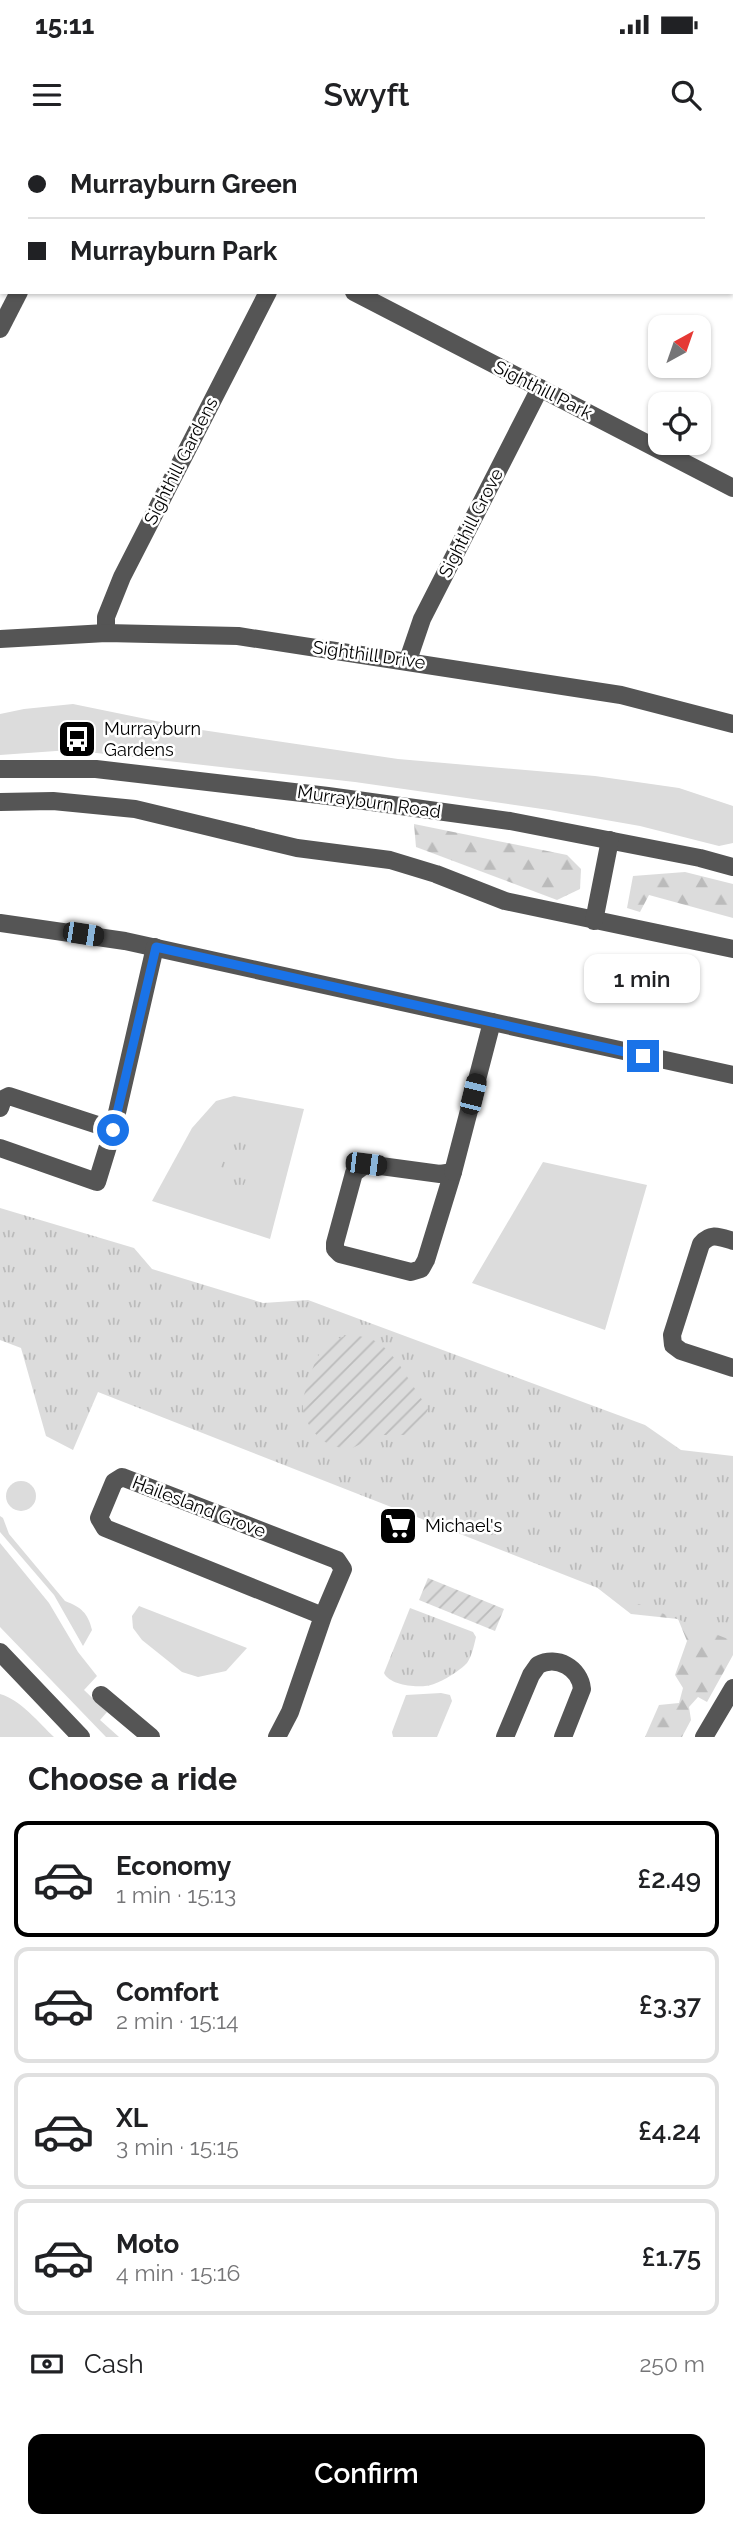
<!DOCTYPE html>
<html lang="en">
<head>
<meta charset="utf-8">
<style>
	:root { --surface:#fff; --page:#f6f6f6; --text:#202124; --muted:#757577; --line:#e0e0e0; --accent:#000 }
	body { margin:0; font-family:Raleway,sans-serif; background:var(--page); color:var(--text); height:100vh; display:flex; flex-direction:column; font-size:26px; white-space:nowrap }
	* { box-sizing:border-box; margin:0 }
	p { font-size:23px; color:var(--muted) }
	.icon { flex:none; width:38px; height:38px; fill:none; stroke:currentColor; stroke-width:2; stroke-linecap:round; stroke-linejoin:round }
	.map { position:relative; height:1597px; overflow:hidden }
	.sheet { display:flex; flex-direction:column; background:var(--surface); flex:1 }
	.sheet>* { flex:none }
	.banner { position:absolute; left:0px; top:0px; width:733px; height:154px; box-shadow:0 2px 5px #0004; display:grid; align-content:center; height:154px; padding:0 28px; background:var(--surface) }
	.needle { width:46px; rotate:40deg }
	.buttons { position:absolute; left:648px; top:175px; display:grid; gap:14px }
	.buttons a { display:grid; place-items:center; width:63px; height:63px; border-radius:14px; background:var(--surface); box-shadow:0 2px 5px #0004; font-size:35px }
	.end { position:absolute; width:32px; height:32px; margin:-16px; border:9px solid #1a73e8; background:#fff; box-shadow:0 0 0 4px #fff }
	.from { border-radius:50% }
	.bubble { position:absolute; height:49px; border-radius:14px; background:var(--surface); box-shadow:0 2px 5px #0004; font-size:23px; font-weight:600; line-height:49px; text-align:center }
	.car { position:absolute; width:21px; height:42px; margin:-21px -10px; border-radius:9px; box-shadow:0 0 5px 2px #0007; background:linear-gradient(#222 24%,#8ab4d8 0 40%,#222 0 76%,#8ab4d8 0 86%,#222 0) }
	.banner b { display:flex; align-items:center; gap:24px; height:66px; font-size:26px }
	.banner b+b { border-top:2px solid var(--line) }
	.banner i { width:18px; height:18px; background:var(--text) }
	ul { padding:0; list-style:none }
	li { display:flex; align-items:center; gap:21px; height:116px; margin:0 14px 10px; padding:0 14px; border:4px solid var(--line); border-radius:14px }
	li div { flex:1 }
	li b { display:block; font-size:26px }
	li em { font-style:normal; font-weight:600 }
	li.active { border-color:var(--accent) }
	li>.icon { width:63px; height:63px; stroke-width:1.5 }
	h2 { padding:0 28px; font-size:32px; line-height:84px }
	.pay { display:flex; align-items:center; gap:18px; height:77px; padding:0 28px; font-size:26px }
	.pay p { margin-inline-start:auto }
	.button { display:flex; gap:14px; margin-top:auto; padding:14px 28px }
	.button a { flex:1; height:80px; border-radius:14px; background:var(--accent); color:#fff; font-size:28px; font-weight:600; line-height:80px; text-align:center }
	.status { display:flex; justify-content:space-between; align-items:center; height:49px; padding:0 35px; background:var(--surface); direction:ltr }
	.status svg { height:19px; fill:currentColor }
	header { display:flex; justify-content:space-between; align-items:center; height:91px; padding:0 28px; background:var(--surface); font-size:32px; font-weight:600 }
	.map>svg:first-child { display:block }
	.grass { fill:#dcdcdc }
	.forest { fill:url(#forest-firs) }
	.park { fill:url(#park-tufts) }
	.garden { fill:url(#garden-furrows) }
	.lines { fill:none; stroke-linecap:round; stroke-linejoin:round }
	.minor { stroke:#555; stroke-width:18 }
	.route { stroke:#1a73e8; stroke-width:9 }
	.labels { text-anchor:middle; stroke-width:5; stroke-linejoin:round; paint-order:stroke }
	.street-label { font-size:18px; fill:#000; stroke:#fff }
	.poi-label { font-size:18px; fill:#000; stroke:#fff; text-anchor:start }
</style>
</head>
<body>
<div class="status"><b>15:11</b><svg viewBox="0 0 49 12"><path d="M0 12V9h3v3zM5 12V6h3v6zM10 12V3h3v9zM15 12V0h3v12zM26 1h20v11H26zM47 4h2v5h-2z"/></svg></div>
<header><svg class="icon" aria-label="menu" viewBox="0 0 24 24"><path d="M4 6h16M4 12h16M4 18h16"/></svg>Swyft<svg class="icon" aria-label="search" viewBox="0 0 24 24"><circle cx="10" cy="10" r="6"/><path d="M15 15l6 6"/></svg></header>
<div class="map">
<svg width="733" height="1597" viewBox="0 0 733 1597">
	<defs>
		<pattern id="forest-firs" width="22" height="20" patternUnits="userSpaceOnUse" patternTransform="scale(1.75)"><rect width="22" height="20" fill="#dcdcdc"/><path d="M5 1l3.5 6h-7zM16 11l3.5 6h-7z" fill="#bbb"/></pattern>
		<pattern id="park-tufts" width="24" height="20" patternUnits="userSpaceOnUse" patternTransform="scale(1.75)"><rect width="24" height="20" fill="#dcdcdc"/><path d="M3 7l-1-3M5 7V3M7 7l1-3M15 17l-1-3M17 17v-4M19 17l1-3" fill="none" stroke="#bbb"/></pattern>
		<pattern id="garden-furrows" width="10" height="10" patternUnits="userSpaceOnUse" patternTransform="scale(1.75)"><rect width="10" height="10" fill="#dcdcdc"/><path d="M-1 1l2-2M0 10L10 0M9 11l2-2" fill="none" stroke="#bbb"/></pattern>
	</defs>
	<rect width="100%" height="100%" fill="#fff"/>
	<g class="grass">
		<polygon points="73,564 195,589 398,619 595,636 679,648 733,666 733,703 719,706 640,686 549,670 355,642 70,610 0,615 0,574 24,569"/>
		<polygon points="234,956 304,969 270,1099 152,1061 192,988 216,961"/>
		<polygon points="543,1022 647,1045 605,1190 472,1143"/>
		<circle cx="21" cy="1356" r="15"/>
		<path d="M0,1376L3,1378L9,1394L65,1461C81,1467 88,1473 92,1490L83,1506L54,1455L0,1392Z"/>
		<polygon points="0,1403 49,1463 78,1512 97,1536 84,1550 107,1572 100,1580 119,1597 106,1597 0,1487"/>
		<polygon points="139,1466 247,1508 226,1531 198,1537 182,1532 142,1500 133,1488 132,1476"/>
		<polygon points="441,1553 450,1555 452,1561 437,1597 393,1597 392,1592 406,1555"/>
		<path d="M0,1554C21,1560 39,1583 54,1597H0Z"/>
	</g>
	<g class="forest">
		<polygon points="414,684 567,715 581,729 580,749 557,760 416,707"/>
		<polygon points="685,732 733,744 733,778 649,755 640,772 627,768 633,736"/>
		<polygon points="733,1325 733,1515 707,1562 698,1557 689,1567 691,1580 682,1597 645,1597 659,1565 679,1563 683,1548 675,1535 687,1501 678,1479 631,1474 577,1432"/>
	</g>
	<g class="park">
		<polygon points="234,991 261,1001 240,1055 214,1046"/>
		<polygon points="0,1068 134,1108 152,1129 263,1163 308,1160 645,1285 681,1310 733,1316 733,1501 98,1252 73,1310 46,1296 21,1208 0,1200"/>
		<path d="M410,1468L473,1492L476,1497C474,1505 472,1516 467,1523C461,1530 443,1541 434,1544C421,1549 390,1546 384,1533Z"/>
	</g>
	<g class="garden">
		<path d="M350,1194L372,1199L385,1208L397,1221L428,1269L417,1295H380L348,1310C342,1308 333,1306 327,1303C314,1296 301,1277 303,1262C303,1255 307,1247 309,1241C317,1212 323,1204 350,1194Z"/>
		<polygon points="428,1438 504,1469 495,1491 419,1460"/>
	</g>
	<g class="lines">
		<g class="minor">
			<polyline points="96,2 97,0"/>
			<polyline points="347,2 348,0"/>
			<polyline points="0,54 2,55"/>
			<polyline points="354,152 733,348"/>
			<polyline points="0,189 19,152"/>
			<polyline points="106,493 106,477 122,437 268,152"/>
			<polyline points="0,499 106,493 238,496 621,555 733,584"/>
			<polyline points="408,520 422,479 540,248"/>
			<polyline points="0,629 96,629 328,656 510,681 700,718 733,727"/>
			<polyline points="0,662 53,661 135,669 297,708 390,720 436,734 505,761 733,809"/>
			<polyline points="594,781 610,700"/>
			<polyline points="0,783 125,801 733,935"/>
			<polyline points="0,968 3,959 9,956 113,990 97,1042 0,1008"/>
			<polyline points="113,990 155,807"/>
			<polygon points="366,1024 440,1034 453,1032 426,1120 421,1129 411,1132 340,1114 335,1109 335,1103 354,1033"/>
			<polyline points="453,1032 492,882"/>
			<path d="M733,1101C720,1097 711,1092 701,1104L672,1195L673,1205L681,1211L733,1228"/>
			<polyline points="0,1512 81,1597"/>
			<polyline points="101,1555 151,1597"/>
			<polyline points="277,1597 290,1572 323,1476 343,1429 337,1420 122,1337 114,1342 99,1378 105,1388 323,1476"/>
			<path d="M505,1597L531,1535L538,1525C557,1515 580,1528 582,1549L563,1597"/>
			<polyline points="704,1597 733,1548"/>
		</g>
	</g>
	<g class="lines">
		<polyline class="route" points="113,990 156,807 643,916"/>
	</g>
	<defs>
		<symbol id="bus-square" viewBox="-11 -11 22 22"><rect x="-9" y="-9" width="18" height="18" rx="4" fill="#000" stroke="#fff"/><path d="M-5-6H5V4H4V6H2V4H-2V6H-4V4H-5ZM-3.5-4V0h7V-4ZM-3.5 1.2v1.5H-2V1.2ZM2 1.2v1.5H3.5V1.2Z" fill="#fff"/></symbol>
		<symbol id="supermarket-square" viewBox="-11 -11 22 22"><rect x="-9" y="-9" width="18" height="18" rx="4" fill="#000" stroke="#fff"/><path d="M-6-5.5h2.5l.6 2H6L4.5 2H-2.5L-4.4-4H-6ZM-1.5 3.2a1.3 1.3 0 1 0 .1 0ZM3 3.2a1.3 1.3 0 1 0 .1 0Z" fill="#fff"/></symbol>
	</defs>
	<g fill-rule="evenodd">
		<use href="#bus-square" x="55" y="577" width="44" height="44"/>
		<use href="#supermarket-square" x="376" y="1364" width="44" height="44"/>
	</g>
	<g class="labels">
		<g class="street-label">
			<text transform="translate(543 250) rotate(27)" y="6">Sighthill Park</text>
			<text transform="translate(181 321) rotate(-63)" y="6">Sighthill Gardens</text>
			<text transform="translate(471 383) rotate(-63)" y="6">Sighthill Grove</text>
			<text transform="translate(369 515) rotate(8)" y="6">Sighthill Drive</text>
			<text transform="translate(369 662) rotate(8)" y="6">Murrayburn Road</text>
			<text transform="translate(199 1367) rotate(21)" y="6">Hailesland Grove</text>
		</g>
		<g class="poi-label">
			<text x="104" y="595">Murrayburn<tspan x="104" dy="21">Gardens</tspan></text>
			<text x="425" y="1392">Michael's</text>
		</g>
	</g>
</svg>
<div class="buttons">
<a><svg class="needle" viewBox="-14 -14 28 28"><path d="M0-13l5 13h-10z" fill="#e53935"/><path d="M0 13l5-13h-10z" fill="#757577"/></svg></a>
<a><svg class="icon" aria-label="locate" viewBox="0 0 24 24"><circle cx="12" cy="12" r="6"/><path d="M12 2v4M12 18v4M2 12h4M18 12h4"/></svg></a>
</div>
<i class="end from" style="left:113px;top:990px"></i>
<i class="end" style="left:643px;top:916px"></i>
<div class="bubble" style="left:584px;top:814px;width:116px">1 min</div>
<i class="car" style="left:83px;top:794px;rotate:99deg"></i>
<i class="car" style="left:473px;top:954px;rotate:14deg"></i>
<i class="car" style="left:366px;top:1024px;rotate:97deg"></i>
<div class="banner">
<b><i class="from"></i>Murrayburn Green</b>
<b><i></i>Murrayburn Park</b>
</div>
</div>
<section class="sheet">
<h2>Choose a ride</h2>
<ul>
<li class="active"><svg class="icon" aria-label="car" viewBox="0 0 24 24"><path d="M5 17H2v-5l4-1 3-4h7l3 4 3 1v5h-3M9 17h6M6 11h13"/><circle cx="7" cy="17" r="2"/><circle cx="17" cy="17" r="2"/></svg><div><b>Economy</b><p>1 min · 15:13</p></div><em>£2.49</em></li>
<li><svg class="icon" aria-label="car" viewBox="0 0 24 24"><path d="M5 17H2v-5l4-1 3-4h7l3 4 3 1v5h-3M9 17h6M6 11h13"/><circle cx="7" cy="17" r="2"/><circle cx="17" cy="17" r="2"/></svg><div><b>Comfort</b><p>2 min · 15:14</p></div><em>£3.37</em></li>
<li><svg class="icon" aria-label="car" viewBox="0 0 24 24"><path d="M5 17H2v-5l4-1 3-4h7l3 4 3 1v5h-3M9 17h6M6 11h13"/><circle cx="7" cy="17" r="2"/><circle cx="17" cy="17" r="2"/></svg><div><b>XL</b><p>3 min · 15:15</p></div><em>£4.24</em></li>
<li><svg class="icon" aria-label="car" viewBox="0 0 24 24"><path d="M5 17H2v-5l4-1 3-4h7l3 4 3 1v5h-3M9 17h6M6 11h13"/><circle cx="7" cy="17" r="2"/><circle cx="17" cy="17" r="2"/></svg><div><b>Moto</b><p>4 min · 15:16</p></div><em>£1.75</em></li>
</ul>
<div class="pay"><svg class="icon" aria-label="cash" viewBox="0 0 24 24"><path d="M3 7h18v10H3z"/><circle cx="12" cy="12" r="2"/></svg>Cash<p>250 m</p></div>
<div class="button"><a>Confirm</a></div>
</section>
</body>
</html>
